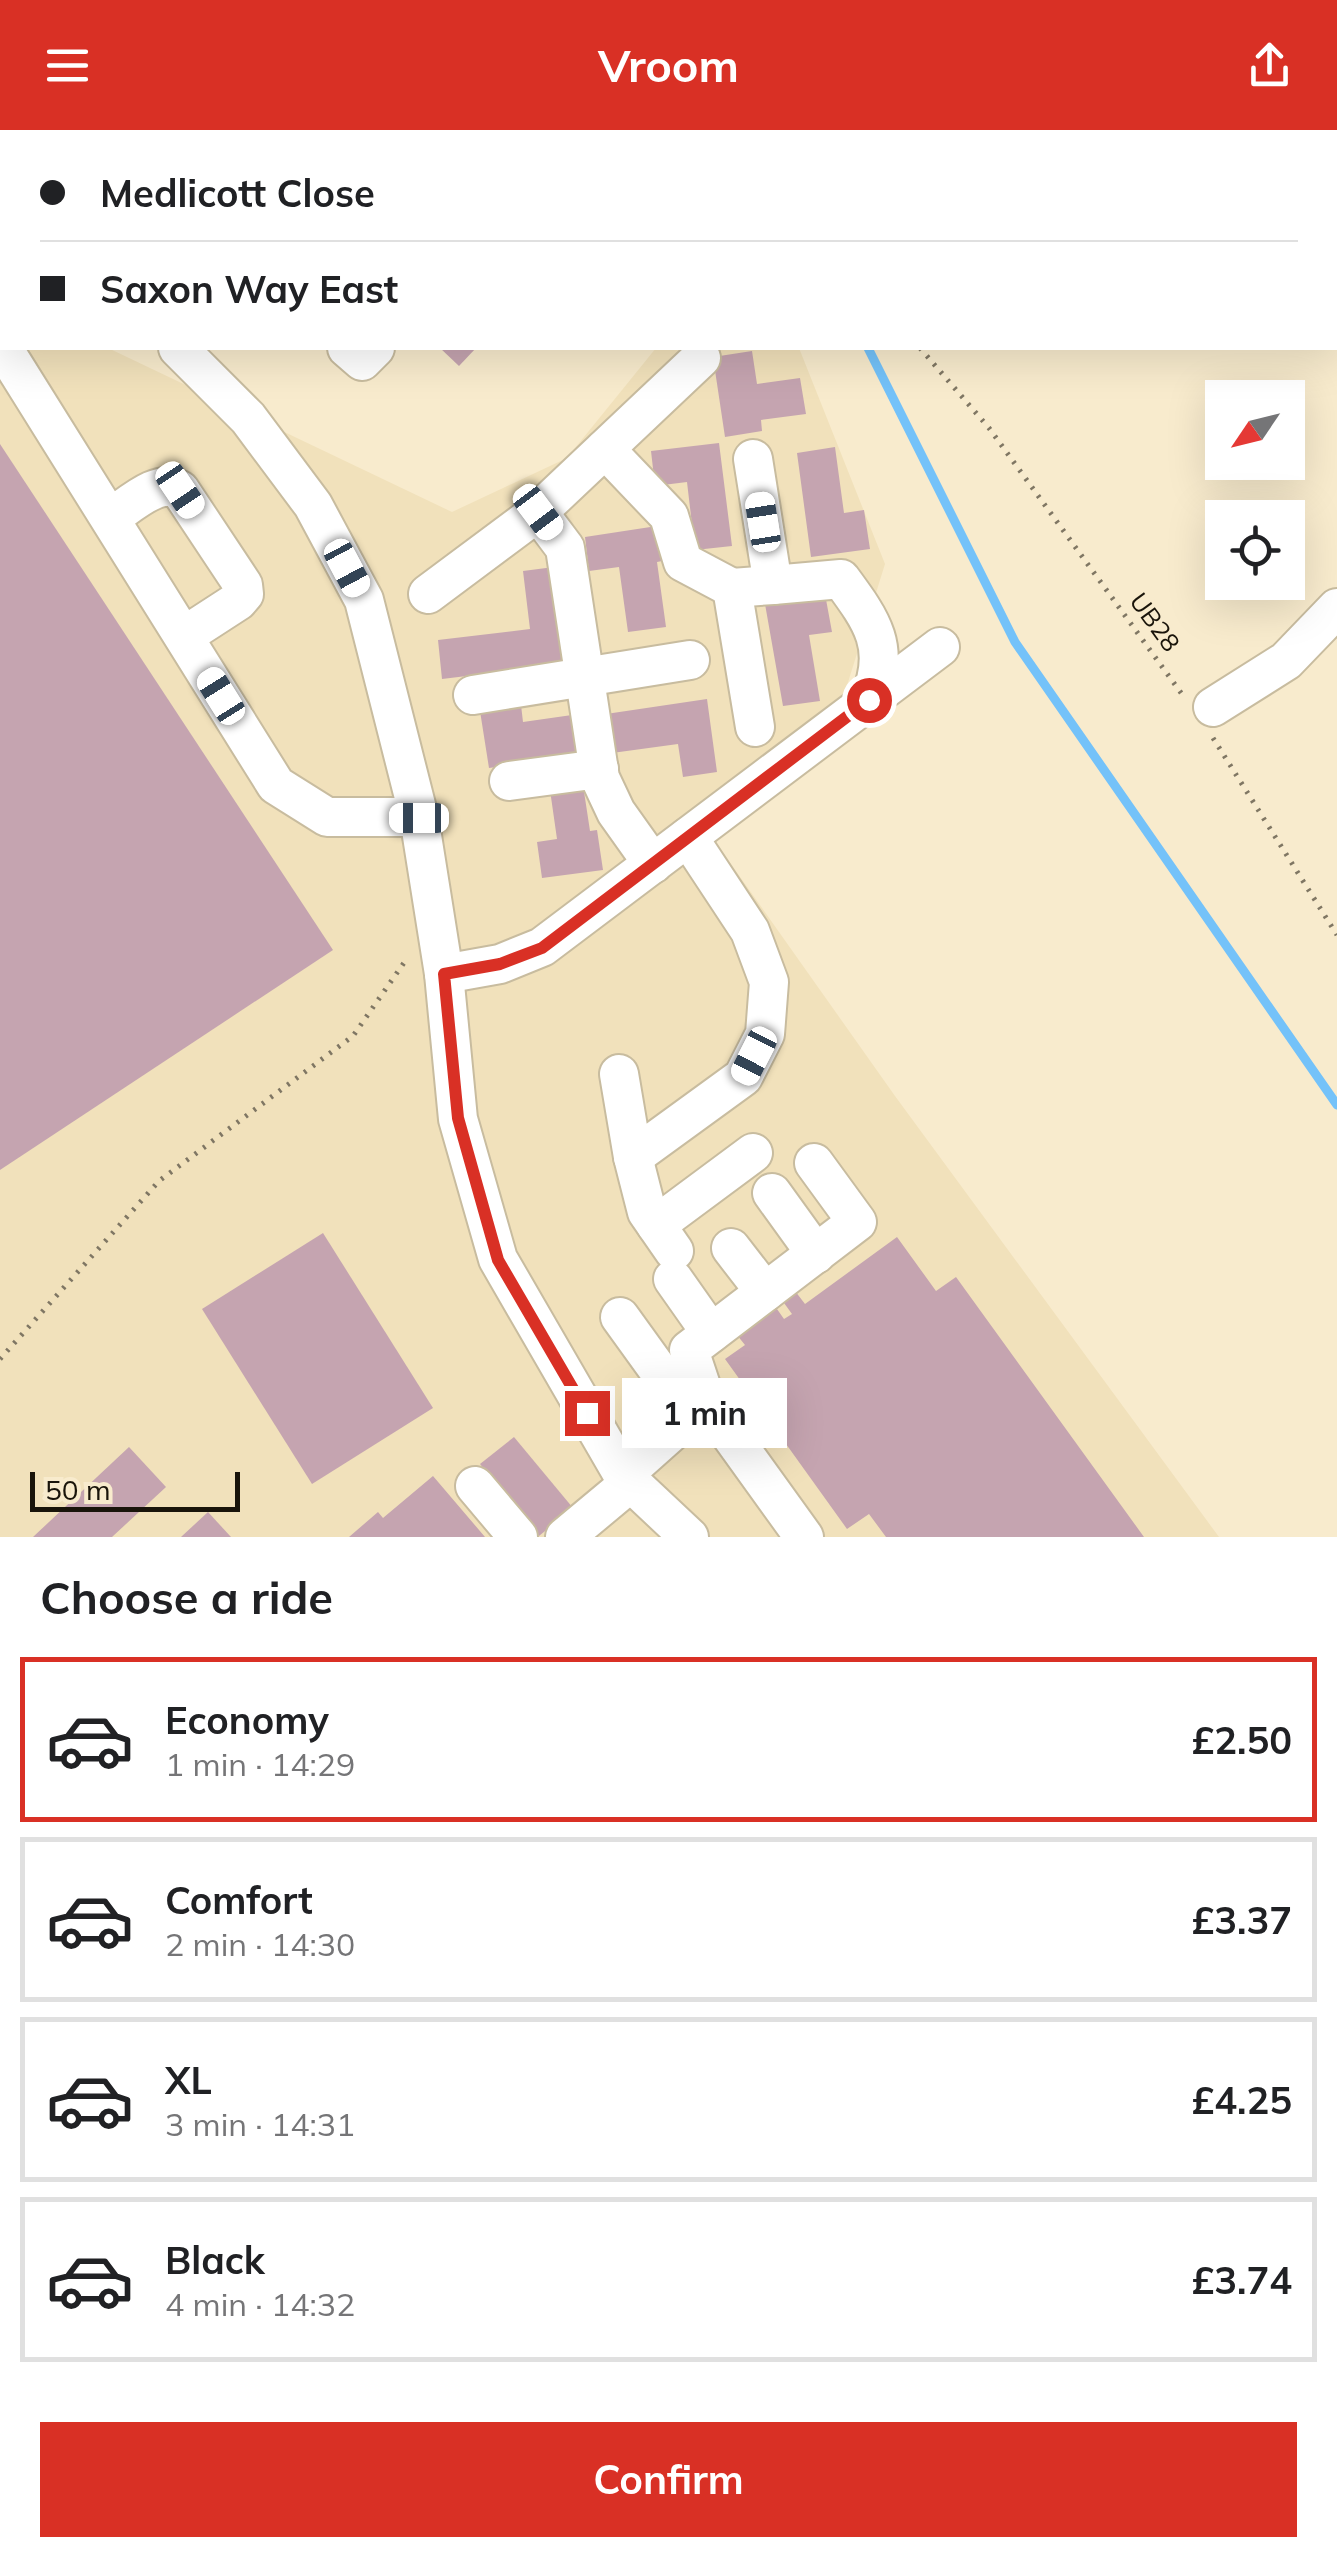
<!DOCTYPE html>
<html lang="en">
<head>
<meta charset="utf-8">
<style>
	:root { --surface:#fff; --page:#f6f6f6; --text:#202124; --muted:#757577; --line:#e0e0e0; --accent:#d93025 }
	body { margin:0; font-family:Mulish,sans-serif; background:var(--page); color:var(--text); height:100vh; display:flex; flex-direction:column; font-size:38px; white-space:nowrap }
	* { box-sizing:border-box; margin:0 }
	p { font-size:32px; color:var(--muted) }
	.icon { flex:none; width:55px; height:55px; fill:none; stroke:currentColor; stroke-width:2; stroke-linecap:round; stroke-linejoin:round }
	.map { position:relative; height:1407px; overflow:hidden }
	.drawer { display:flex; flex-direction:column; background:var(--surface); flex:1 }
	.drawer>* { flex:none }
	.hud { position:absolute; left:0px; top:0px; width:1338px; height:220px; box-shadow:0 10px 40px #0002; display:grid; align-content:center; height:220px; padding:0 40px; background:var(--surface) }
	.needle { width:65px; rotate:235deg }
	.tools { position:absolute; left:1205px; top:250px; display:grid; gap:20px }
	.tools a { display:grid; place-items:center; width:100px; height:100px; border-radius:0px; background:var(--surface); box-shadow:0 10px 40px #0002; font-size:50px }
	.scale { position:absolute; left:30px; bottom:25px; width:210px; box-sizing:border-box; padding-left:10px; border:5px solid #19140a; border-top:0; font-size:28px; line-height:35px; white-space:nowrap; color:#19140a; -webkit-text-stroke:8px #f8ebcd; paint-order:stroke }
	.end { position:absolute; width:45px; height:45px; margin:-22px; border:12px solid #d93025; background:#fff; box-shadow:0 0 0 5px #fff }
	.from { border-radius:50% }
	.bubble { position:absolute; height:70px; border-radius:0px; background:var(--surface); box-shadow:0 10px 40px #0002; font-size:32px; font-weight:700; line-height:70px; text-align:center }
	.car { position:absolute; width:30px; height:60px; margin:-30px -15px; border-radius:12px; box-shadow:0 0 8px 2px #0007; background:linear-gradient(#fff 24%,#345 0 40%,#fff 0 76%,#345 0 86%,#fff 0) }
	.hud b { display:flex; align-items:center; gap:35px; height:95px; font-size:38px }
	.hud b+b { border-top:2px solid var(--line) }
	.hud i { width:25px; height:25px; background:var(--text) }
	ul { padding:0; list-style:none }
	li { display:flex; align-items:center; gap:30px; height:165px; margin:0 20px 15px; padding:0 20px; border:5px solid var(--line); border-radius:0px }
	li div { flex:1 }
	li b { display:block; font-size:38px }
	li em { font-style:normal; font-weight:700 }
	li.on { border-color:var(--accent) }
	li>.icon { width:90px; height:90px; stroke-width:1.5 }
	h2 { padding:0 40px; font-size:45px; line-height:120px }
	.button { display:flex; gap:20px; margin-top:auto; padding:20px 40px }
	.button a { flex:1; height:115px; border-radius:0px; background:var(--accent); color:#fff; font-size:40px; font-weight:700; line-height:115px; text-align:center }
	header { display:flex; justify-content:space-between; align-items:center; height:130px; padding:0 40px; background:var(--accent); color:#fff; font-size:45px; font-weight:700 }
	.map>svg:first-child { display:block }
	.built { fill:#f1e1bb }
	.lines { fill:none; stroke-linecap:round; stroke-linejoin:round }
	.stream { stroke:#74c2f9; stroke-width:9 }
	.building { fill:#c5a4b0 }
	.minor-casing { stroke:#c8bc9f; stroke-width:42 }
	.path { stroke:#7f7663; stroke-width:5; stroke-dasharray:2.5 8; stroke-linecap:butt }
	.minor { stroke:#fff; stroke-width:38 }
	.route { stroke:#d93025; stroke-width:12 }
	.labels { text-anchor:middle; stroke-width:9; stroke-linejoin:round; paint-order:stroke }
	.street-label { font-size:25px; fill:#19140a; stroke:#f8ebcd }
</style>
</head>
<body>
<header><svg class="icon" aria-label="menu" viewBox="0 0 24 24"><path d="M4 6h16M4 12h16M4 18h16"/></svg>Vroom<svg class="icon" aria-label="share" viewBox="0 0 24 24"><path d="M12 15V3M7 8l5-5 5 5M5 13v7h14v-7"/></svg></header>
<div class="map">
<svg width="1337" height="1407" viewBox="0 0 1337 1407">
	<rect width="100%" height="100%" fill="#f8ebcd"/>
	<polygon class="built" points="0,157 2,218 108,218 452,382 567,328 656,218 799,218 885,434 844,565 692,679 895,966 1219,1407 0,1407"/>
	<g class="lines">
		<polyline class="stream" points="868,218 1015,512 1337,975"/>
	</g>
	<g class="building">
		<polygon points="440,218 476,218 459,236"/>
		<polygon points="752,221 757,254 800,248 806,284 761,290 762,301 725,307 713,227"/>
		<polygon points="719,313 732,416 695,420 687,352 655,356 651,321"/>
		<polygon points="0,314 333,820 0,1040"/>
		<polygon points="835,317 844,383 864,380 870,419 811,427 797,323"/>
		<polygon points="657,396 662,431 657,432 666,497 628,502 619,437 589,441 585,407"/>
		<polygon points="554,437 566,534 442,549 438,510 530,499 523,441"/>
		<polygon points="825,464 832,502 809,505 820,571 783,576 765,474"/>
		<polygon points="707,569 717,642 683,647 678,614 612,623 606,584"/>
		<polygon points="521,575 523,592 572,585 578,625 489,638 480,581"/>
		<polygon points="583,655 590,701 597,700 603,740 542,748 537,712 557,709 550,660"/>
		<polygon points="323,1103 433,1278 312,1354 202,1179"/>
		<polygon points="897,1107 936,1161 956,1147 1144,1407 886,1407 869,1384 847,1399 725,1229 745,1215 733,1200 772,1172 784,1189 792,1184 779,1166 792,1157 805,1174"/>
		<polygon points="514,1307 573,1378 539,1406 480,1334"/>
		<polygon points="129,1317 166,1357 112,1407 33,1407"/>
		<polygon points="433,1346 485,1407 349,1407 378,1382 383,1388"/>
		<polygon points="208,1382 231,1407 181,1407"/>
	</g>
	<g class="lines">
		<defs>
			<g id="minor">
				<polyline points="352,0 360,2"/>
				<polyline points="561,2 567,0"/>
				<polyline points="0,103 2,104"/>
				<polyline points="3,218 276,655 327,687 419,687"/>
				<polyline points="178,218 248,288 313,375 364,470 419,687 444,844 458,989 498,1129 623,1345 689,1407"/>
				<polyline points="347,218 362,231 375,218"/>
				<polyline points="605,319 669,386 683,432 732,458"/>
				<polyline points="753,329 773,455 732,458 755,597"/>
				<polyline points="538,382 701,228"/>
				<path d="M110,388C129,376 158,347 180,360L243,455L244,464L238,471L184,506"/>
				<path d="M773,455L841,449C872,491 892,518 869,570"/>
				<polyline points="428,464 538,382 565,418 600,648 616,682 653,734"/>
				<polyline points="473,565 690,530"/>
				<polyline points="1213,577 1286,531 1337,478"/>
				<polyline points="509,651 599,639"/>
				<polyline points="444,844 500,834 542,817 940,517"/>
				<polyline points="619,944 633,1027 743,947 765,904 769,852 750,801 688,707"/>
				<polyline points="633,1027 647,1082 674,1121"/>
				<polyline points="772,1063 816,1124"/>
				<polyline points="656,1095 753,1023"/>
				<polyline points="731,1118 765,1162"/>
				<polyline points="673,1149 711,1203"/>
				<polyline points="620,1187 690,1284"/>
				<polyline points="623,1345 706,1271"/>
				<polyline points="475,1356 518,1407"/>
				<polyline points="565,1407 631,1352"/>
				<polyline points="804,1407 706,1271 689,1220 857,1092 814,1033"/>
			</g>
		</defs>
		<use href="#minor" class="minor-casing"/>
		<g class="path">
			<polyline points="676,0 679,2"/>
			<polyline points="449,2 449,0"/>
			<polyline points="920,218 989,298 1184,567"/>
			<polyline points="1213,608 1337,805"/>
			<polyline points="0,1229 159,1051 353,906 408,827"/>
		</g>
		<use href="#minor" class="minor"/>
	</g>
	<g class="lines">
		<polyline class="route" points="587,1283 498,1130 458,988 444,844 500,834 542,818 869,570"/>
	</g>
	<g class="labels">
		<g class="street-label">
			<text transform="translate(1155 492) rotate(54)" y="9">UB28</text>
		</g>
	</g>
</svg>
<div class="tools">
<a><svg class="needle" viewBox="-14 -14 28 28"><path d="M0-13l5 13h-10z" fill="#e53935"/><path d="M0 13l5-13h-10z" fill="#757577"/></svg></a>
<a><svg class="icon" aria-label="locate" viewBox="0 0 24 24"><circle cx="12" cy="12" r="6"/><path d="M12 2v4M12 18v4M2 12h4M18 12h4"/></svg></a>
</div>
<div class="scale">50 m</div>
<i class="end from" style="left:869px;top:570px"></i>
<i class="end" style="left:587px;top:1283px"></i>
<div class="bubble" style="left:622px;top:1248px;width:165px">1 min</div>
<i class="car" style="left:180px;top:360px;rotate:146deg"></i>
<i class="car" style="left:538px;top:382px;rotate:143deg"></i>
<i class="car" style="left:763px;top:392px;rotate:351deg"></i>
<i class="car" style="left:347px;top:438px;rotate:152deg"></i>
<i class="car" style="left:221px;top:566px;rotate:328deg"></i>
<i class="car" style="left:419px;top:688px;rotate:270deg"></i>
<i class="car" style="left:754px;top:926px;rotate:207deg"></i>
<div class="hud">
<b><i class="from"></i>Medlicott Close</b>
<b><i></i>Saxon Way East</b>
</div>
</div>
<section class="drawer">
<h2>Choose a ride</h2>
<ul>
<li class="on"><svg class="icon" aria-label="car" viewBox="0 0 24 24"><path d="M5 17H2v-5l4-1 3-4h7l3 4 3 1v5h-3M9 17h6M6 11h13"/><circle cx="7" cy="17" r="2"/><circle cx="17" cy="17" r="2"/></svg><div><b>Economy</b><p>1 min · 14:29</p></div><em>£2.50</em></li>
<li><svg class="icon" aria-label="car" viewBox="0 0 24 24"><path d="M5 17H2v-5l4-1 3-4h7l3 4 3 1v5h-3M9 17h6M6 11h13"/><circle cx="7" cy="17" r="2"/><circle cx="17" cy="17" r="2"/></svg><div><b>Comfort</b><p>2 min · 14:30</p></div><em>£3.37</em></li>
<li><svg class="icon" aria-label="car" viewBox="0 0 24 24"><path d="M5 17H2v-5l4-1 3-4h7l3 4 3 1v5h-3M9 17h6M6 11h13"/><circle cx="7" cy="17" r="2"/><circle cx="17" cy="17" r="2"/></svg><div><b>XL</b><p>3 min · 14:31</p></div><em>£4.25</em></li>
<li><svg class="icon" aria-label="car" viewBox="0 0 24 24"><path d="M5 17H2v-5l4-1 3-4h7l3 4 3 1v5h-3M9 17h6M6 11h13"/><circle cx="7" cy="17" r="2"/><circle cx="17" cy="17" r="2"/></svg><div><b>Black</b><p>4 min · 14:32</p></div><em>£3.74</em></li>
</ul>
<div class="button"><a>Confirm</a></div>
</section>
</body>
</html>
